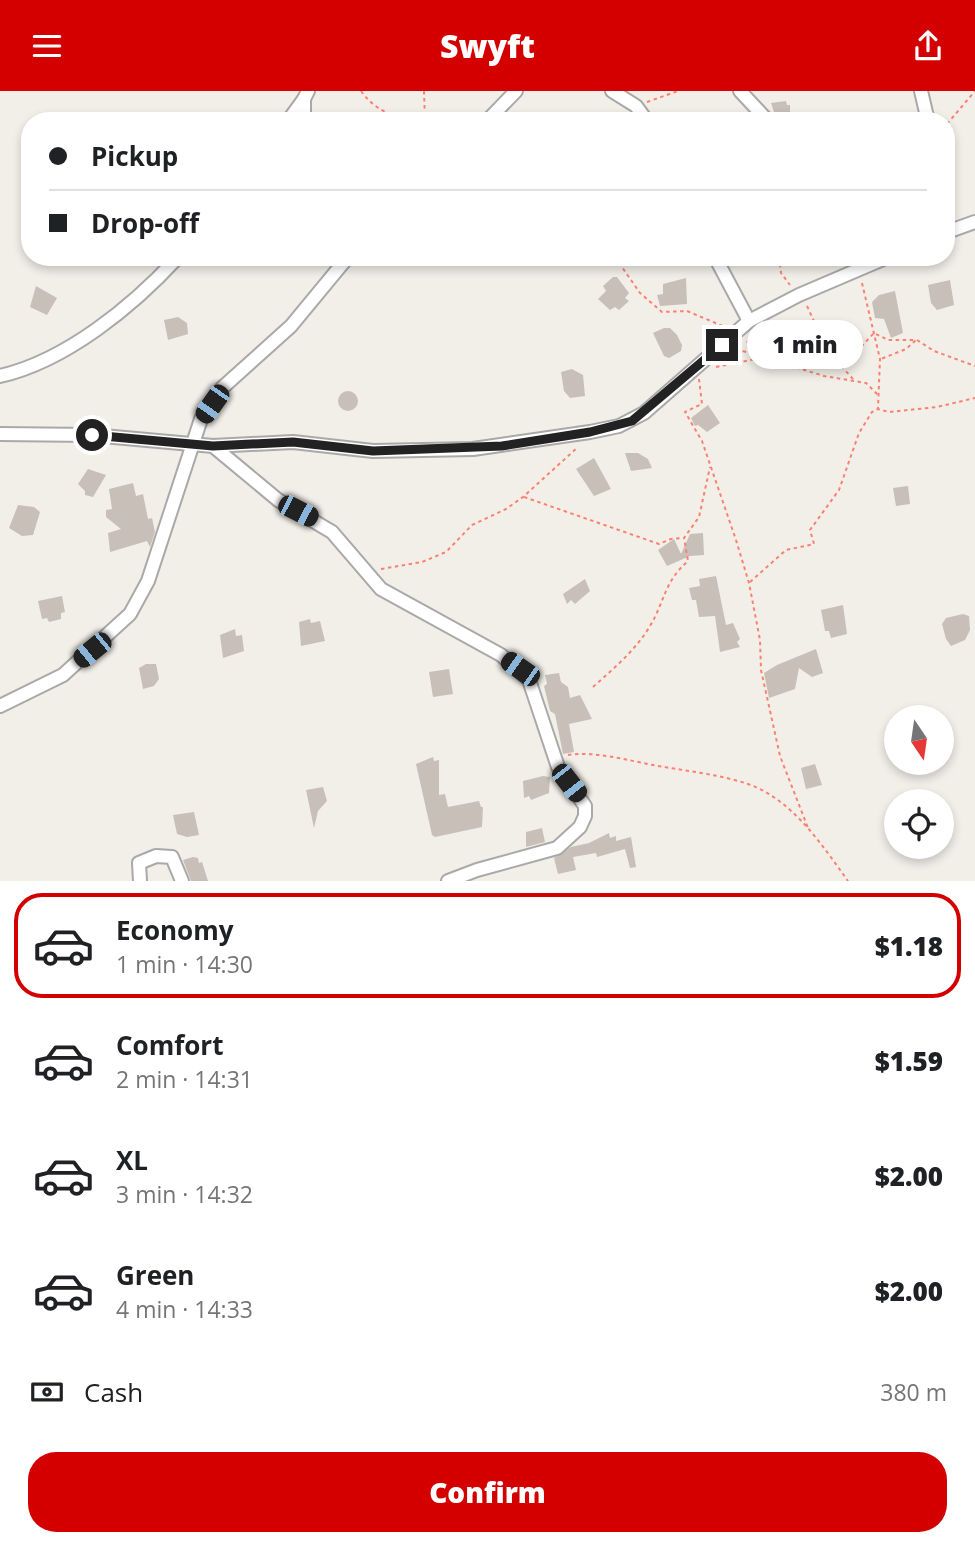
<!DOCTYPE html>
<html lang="en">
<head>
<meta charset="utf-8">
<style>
	:root { --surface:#fff; --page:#f6f6f6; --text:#202124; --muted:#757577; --line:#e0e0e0; --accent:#d40000 }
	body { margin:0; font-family:"Open Sans",sans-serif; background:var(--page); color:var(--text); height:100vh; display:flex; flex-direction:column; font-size:26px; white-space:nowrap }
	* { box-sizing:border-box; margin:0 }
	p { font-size:23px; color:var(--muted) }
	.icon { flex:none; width:38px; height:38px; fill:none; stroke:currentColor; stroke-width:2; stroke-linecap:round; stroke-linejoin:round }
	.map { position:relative; height:790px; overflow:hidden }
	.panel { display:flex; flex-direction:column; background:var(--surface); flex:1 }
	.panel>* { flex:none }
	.guide { position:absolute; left:21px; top:21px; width:934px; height:154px; border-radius:28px; box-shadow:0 4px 10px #0003; display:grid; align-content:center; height:154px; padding:0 28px; background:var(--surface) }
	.needle { width:46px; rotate:167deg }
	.tools { position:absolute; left:884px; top:614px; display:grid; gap:14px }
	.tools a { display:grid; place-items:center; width:70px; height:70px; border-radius:50%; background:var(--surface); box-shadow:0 4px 10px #0003; font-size:35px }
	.end { position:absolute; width:32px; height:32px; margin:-16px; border:9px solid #222; background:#fff; box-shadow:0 0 0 4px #fff }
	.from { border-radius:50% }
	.bubble { position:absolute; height:49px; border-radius:24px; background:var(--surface); box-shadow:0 4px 10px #0003; font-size:23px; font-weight:800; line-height:49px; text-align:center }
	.car { position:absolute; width:21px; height:42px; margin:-21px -10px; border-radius:9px; box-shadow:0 0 5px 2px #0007; background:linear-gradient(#222 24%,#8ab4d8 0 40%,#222 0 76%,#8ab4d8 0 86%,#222 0) }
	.guide b { display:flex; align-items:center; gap:24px; height:66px; font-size:26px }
	.guide b+b { border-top:2px solid var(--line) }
	.guide i { width:18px; height:18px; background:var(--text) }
	ul { padding:12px 0 0; list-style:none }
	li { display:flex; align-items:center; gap:21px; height:105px; margin:0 14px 10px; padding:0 14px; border:4px solid transparent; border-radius:28px }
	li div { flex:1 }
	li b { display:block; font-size:26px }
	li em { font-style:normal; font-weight:800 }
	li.on { border-color:var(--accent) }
	li>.icon { width:63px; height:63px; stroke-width:1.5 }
	.pay { display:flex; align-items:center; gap:18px; height:77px; padding:0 28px; font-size:26px }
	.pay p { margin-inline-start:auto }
	.primary-button { display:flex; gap:14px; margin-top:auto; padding:14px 28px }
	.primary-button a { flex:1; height:80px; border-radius:28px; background:var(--accent); color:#fff; font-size:28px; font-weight:800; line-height:80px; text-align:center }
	header { display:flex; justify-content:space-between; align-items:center; height:91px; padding:0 28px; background:var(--accent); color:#fff; font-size:32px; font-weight:800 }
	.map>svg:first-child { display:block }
	.building { fill:#c7bfb8 }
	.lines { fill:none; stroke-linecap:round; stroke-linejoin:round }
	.street-casing { stroke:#a9a9a9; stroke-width:16 }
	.path { stroke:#fa8072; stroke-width:2; stroke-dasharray:3.5 3.5; stroke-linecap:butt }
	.street { stroke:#fff; stroke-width:12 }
	.route { stroke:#222; stroke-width:9 }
</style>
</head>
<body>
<header><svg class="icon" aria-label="menu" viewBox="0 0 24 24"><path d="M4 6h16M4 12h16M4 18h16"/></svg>Swyft<svg class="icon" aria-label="share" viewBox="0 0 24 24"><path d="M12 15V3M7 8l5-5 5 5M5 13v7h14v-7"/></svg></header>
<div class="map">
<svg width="975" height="790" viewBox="0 0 975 790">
	<rect width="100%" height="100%" fill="#f2efe9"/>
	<g class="building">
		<polygon points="786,10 787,14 790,14 790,30 777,30 771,12"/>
		<polygon points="613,186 617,186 629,202 625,207 629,210 619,219 615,216 610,219 598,208 606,200 603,195"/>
		<polygon points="686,187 687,213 660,215 657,204 663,203 663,193"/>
		<polygon points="950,189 954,214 937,219 931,212 928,194"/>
		<polygon points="36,195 57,207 47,224 30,216"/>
		<polygon points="895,200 903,242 891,247 884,228 875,227 872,211 879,204"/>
		<polygon points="178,226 187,232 188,243 168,249 164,229"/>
		<polygon points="664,237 670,237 677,244 682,254 681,260 669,267 664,265 653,242"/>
		<polygon points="572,278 583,284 585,305 570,307 564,300 561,281"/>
		<circle cx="348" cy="310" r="10"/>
		<polygon points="708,314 720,332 707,341 698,334 695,335 691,327"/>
		<polygon points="625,362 638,362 648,368 652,377 631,380"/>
		<polygon points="594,367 611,398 594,405 576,378"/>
		<polygon points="88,378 106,384 93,406 85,404 85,400 78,393"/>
		<polygon points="133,392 136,405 143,403 148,428 152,427 155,441 150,456 147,450 110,461 108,442 121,438 106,426 106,419 112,418 109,398"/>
		<polygon points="908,395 910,413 896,415 893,397"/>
		<polygon points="18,414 34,416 40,421 33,444 22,445 9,437"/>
		<polygon points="703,442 704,464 690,465 667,475 658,459 674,448 681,463 690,443"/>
		<polygon points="716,485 726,534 733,532 740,548 737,551 740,556 720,561 715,525 699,526 696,509 692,509 689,497 700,495 699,488"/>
		<polygon points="585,488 590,500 575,513 571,509 567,513 563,503"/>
		<polygon points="62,505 65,521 61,522 61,528 49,531 47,527 42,528 38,510"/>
		<polygon points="843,514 847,543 831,547 829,540 825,540 821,519"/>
		<polygon points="963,523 969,525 970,539 965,549 951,555 946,548 942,533 946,527"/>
		<polygon points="310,528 311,532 320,530 325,550 301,555 299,531"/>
		<polygon points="235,538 236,545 242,544 244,560 223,567 220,544"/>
		<polygon points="816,558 823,582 812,586 799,577 795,598 769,607 764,582 777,574"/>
		<polygon points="146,573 156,573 159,588 154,595 143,598 139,577"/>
		<polygon points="449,578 453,603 433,606 429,581"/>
		<polygon points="559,582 561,591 568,596 570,607 580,604 592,628 569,633 574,661 563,663 555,623 550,620 544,595 547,593 545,584"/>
		<polygon points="433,666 434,670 439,669 439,704 445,703 448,716 479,710 481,716 483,716 482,736 435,746 432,744 416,673"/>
		<polygon points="815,673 822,694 806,698 801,677"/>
		<polygon points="543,685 550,686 549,702 531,709 529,705 524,707 523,690"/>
		<polygon points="323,696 327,710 318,720 314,737 306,699"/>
		<polygon points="194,721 199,744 187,746 177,743 173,724"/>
		<polygon points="542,737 545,751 526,756 526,741"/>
		<polygon points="609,742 610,747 616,745 616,750 631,746 636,776 630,777 625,758 597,766 596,762 573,766 576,779 558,783 554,767 571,756 589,752"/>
		<polygon points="193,766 198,767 199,772 202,771 208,790 191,790 183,769"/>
	</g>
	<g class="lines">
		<defs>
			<g id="street">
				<polyline points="612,0 636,15 647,30"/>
				<polyline points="740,0 768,30"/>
				<polyline points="921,0 928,30"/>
				<polyline points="288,30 304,8"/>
				<polyline points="304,30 304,8 308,0"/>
				<polyline points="487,30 516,0"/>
				<polyline points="947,141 975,131"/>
				<polyline points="715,166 749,230"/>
				<path d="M0,285C66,270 133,215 178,166"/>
				<polyline points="0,343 92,344 213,355 293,351 373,360 473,358 590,341 619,335 644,322 749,230 799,204 888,166"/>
				<polyline points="213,355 278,409 332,441 381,498 501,564 529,589 558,676 585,715 585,725 580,736 557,757 477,779 448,790"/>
				<polyline points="0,615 63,584 130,523 148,490 201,328 222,297 291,235 348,166"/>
				<polyline points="140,790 139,772 156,765 172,766 182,790"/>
			</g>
		</defs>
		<use href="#street" class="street-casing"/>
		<g class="path">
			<path d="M361,0C377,22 398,29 425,26"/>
			<polyline points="424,0 425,30"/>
			<polyline points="647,11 678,0"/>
			<polyline points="947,33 975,0"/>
			<polyline points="615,166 640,202 662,221 687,220 725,236"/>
			<polyline points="779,166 781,182 790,194"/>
			<polyline points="862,192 880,268 878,317"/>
			<polyline points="807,215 828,261 854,289"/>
			<polyline points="917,249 934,260 975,275"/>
			<polyline points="747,250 752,260"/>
			<polyline points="736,258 824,285 866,292 878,304"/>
			<polyline points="716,276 766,266"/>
			<polyline points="842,276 874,242 888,249 916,249 906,258 881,268"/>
			<polyline points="699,288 702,313 685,321 702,350 736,449 749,492 760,549 761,579 780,665 808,737"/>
			<polyline points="524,406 659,453 671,448 683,447"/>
			<polyline points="381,478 422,471 446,461 472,434 506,418 523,406 578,356"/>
			<polyline points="750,491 786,459 814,453 810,439 839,399 859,342 872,321 878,318 889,321 937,316 975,307"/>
			<path d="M593,596C614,577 635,560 650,535C665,510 664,491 688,470L684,447L699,426L710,376"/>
			<path d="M568,664C596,660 626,669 653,674C685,680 718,683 748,693C793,709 822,754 848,790"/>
		</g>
		<use href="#street" class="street"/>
	</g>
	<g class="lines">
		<polyline class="route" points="92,344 213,355 293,351 373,360 502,355 590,341 632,330 722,254"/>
	</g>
</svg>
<div class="tools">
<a><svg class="needle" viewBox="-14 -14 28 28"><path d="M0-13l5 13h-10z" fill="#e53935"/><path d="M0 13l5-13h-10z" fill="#757577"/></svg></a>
<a><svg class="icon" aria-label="locate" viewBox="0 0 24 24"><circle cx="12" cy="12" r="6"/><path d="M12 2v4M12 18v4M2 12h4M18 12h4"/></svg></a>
</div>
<i class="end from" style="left:92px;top:344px"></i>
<i class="end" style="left:722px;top:254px"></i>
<div class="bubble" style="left:747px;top:229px;width:116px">1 min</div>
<i class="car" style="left:212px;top:313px;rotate:215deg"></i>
<i class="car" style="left:298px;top:420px;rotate:117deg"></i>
<i class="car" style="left:92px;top:559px;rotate:231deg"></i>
<i class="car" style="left:520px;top:578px;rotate:305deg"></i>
<i class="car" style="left:569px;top:692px;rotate:142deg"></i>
<div class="guide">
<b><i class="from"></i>Pickup</b>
<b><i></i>Drop-off</b>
</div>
</div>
<section class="panel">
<ul>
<li class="on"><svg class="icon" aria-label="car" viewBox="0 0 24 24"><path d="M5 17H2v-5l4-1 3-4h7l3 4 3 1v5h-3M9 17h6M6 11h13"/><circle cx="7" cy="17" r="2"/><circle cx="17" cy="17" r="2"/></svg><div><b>Economy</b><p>1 min · 14:30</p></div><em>$1.18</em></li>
<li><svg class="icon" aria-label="car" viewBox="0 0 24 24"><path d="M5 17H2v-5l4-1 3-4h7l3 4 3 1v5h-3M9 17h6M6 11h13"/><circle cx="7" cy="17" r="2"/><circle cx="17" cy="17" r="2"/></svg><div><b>Comfort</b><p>2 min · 14:31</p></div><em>$1.59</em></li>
<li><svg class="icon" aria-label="car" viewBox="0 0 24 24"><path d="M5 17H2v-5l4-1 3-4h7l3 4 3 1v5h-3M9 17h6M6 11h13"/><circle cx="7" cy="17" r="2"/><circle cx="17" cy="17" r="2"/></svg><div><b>XL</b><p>3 min · 14:32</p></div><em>$2.00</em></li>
<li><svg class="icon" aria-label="car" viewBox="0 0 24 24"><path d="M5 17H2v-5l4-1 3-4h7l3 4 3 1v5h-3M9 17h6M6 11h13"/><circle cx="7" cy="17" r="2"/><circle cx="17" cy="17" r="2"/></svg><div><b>Green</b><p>4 min · 14:33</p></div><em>$2.00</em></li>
</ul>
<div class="pay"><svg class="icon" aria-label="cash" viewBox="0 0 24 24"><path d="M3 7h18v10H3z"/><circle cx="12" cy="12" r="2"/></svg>Cash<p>380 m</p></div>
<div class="primary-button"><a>Confirm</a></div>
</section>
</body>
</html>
